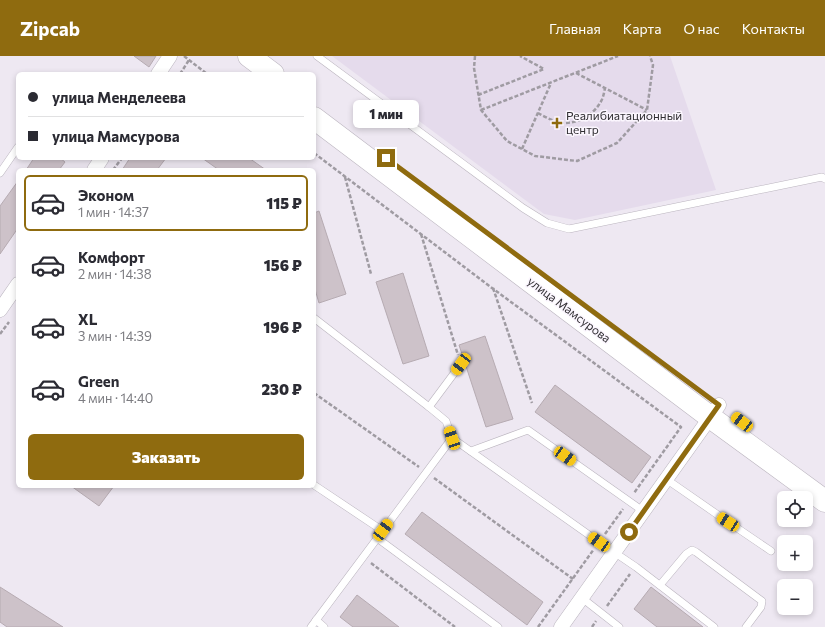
<!DOCTYPE html>
<html lang="ru">
<head>
<meta charset="utf-8">
<style>
	:root { --surface:#fff; --page:#f2f2f3; --text:#2b2b33; --muted:#7c7c81; --line:#e1e1e2; --accent:#8f6b0f }
	body { margin:0; font-family:Commissioner,sans-serif; background:var(--page); color:var(--text); height:100vh; display:flex; flex-direction:column; font-size:15px; white-space:nowrap }
	* { box-sizing:border-box; margin:0 }
	p { font-size:13px; color:var(--muted) }
	.icon { flex:none; width:22px; height:22px; fill:none; stroke:currentColor; stroke-width:2; stroke-linecap:round; stroke-linejoin:round }
	.map { position:relative; flex:1; overflow:hidden }
	.panel { position:absolute; left:16px; top:112px; width:300px; height:320px; display:flex; flex-direction:column; background:var(--surface); border-radius:6px; box-shadow:0 2px 6px #0003 }
	.panel>* { flex:none }
	.guide { position:absolute; left:16px; top:16px; width:300px; height:88px; border-radius:6px; box-shadow:0 2px 6px #0003; display:grid; align-content:center; height:88px; padding:0 12px; background:var(--surface) }
	.tools { position:absolute; left:777px; top:435px; display:grid; gap:8px }
	.tools a { display:grid; place-items:center; width:36px; height:36px; border-radius:6px; background:var(--surface); box-shadow:0 2px 6px #0003; font-size:20px }
	.end { position:absolute; width:18px; height:18px; margin:-9px; border:5px solid #8f6b0f; background:#fff; box-shadow:0 0 0 2px #fff }
	.from { border-radius:50% }
	.bubble { position:absolute; height:28px; border-radius:6px; background:var(--surface); box-shadow:0 2px 6px #0003; font-size:13px; font-weight:800; line-height:28px; text-align:center }
	.car { position:absolute; width:12px; height:24px; margin:-12px -6px; border-radius:5px; box-shadow:0 0 3px 1px #0007; background:linear-gradient(#f5c518 24%,#345 0 40%,#f5c518 0 76%,#345 0 86%,#f5c518 0) }
	.guide b { display:flex; align-items:center; gap:14px; height:38px; font-size:15px }
	.guide b+b { border-top:1px solid var(--line) }
	.guide i { width:10px; height:10px; background:var(--text) }
	ul { padding:7px 0 0; list-style:none }
	li { display:flex; align-items:center; gap:12px; height:56px; margin:0 8px 6px; padding:0 4px; border:2px solid transparent; border-radius:6px }
	li div { flex:1 }
	li b { display:block; font-size:15px }
	li em { font-style:normal; font-weight:800 }
	li.on { border-color:var(--accent) }
	li>.icon { width:36px; height:36px; stroke-width:1.5 }
	.primary-button { display:flex; gap:8px; margin-top:auto; padding:8px 12px }
	.primary-button a { flex:1; height:46px; border-radius:6px; background:var(--accent); color:#fff; font-size:16px; font-weight:800; line-height:46px; text-align:center }
	header { display:flex; align-items:center; gap:24px; box-sizing:border-box; height:56px; padding:0 20px; background:var(--accent); color:#fff }
	header strong { font-size:19px }
	nav { display:flex; gap:22px; margin-inline-start:auto; font-size:14px }
	.map>svg:first-child { display:block }
	.built { fill:#e5dbec }
	.building { fill:#cdc2c9; stroke:#b6abb2 }
	.lines { fill:none; stroke-linecap:round; stroke-linejoin:round }
	.lane-casing { stroke:#bbb5bf; stroke-width:8 }
	.street-casing { stroke:#bbb5bf; stroke-width:15 }
	.primary-casing { stroke:#bbb5bf; stroke-width:23 }
	.path { stroke:#9f9ba2; stroke-width:2.5; stroke-dasharray:4 2; stroke-linecap:butt }
	.lane { stroke:#fff; stroke-width:7 }
	.street { stroke:#fff; stroke-width:14 }
	.primary { stroke:#fff; stroke-width:22 }
	.route { stroke:#8f6b0f; stroke-width:5 }
	.poi-dot { fill:#8f6b0f; stroke:#fbf6fe; stroke-width:1.5 }
	.labels { text-anchor:middle; stroke-width:3; stroke-linejoin:round; paint-order:stroke }
	.poi-label { font-size:12px; fill:#302e32; stroke:#fbf6fe; text-anchor:start }
	.street-label { font-size:12px; fill:#302e32; stroke:#fbf6fe }
</style>
</head>
<body>
<header>
<strong>Zipcab</strong>
<nav><a>Главная</a><a>Карта</a><a>О нас</a><a>Контакты</a></nav>
</header>
<div class="map">
<svg width="825" height="571" viewBox="0 0 825 571">
	<rect width="100%" height="100%" fill="#eee8f2"/>
	<polygon class="built" points="332,0 670,0 716,134 575,164 544,158"/>
	<g class="building">
		<polygon points="134,0 156,0 149,11"/>
		<polygon points="34,102 60,102 65,106 59,114 26,114"/>
		<polygon points="130,102 166,102 157,114 122,114"/>
		<polygon points="202,102 249,102 266,114 219,114"/>
		<polygon points="18,125 18,172 0,198 0,150"/>
		<polygon points="319,155 346,238 319,247 314,230 314,157"/>
		<polygon points="403,217 429,300 403,308 376,226"/>
		<polygon points="485,280 513,363 486,371 459,289"/>
		<polygon points="555,329 651,401 632,427 535,356"/>
		<polygon points="71,430 114,430 99,450"/>
		<polygon points="422,456 543,546 527,569 405,478"/>
		<polygon points="0,531 63,571 7,571 0,566"/>
		<polygon points="651,531 703,571 657,571 634,553"/>
		<polygon points="357,539 399,571 353,571 340,561"/>
	</g>
	<g class="lines">
		<defs>
			<g id="lane">
				<polyline points="317,0 523,152 547,167 569,173 822,121 825,123"/>
				<polyline points="0,117 18,91"/>
				<polyline points="314,262 429,351 446,365 452,382"/>
				<polyline points="429,351 461,308"/>
				<polyline points="471,395 528,374 643,455"/>
				<polyline points="666,423 718,459 771,495"/>
				<polyline points="314,429 383,475"/>
				<polyline points="377,482 498,571"/>
				<polyline points="660,529 686,498 692,494 696,496 762,545 761,551 746,571"/>
				<polyline points="582,542 619,571"/>
				<polyline points="316,564 324,571"/>
				<polyline points="311,571 452,382 599,486 636,511 714,571"/>
			</g>
			<g id="street">
				<polyline points="158,18 170,0"/>
				<polyline points="94,114 102,102"/>
				<polyline points="0,254 18,228"/>
				<polyline points="561,571 719,349"/>
			</g>
			<g id="primary">
				<polyline points="249,0 273,18"/>
				<polyline points="314,62 710,361 825,445"/>
			</g>
		</defs>
		<use href="#lane" class="lane-casing"/>
		<use href="#street" class="street-casing"/>
		<use href="#primary" class="primary-casing"/>
		<g class="path">
			<polyline points="184,0 207,18"/>
			<polyline points="475,0 474,12 481,54 507,85 535,100 577,105 617,87 647,54 653,9 650,0"/>
			<polyline points="576,17 647,54"/>
			<polyline points="180,18 189,4"/>
			<polyline points="478,39 544,13 520,0"/>
			<polyline points="481,54 618,0"/>
			<path d="M538,57C543,60 549,63 555,65C571,71 591,62 600,47C603,43 604,37 605,32"/>
			<polyline points="522,93 551,27"/>
			<polyline points="314,97 492,232 681,371 634,437"/>
			<polyline points="113,114 122,102"/>
			<polyline points="345,121 371,218"/>
			<polyline points="421,178 458,299"/>
			<polyline points="493,232 532,347"/>
			<polyline points="0,278 9,266"/>
			<polyline points="314,337 419,411"/>
			<polyline points="434,422 573,523"/>
			<polyline points="605,478 623,453"/>
			<polyline points="371,507 455,571"/>
			<polyline points="607,550 630,518"/>
			<polyline points="538,571 594,493"/>
			<polyline points="592,571 596,565"/>
		</g>
		<use href="#lane" class="lane"/>
		<use href="#street" class="street"/>
		<use href="#primary" class="primary"/>
	</g>
	<g class="lines">
		<polyline class="route" points="386,102 719,349 629,476"/>
	</g>
	<path class="poi-dot" d="M555 61h4v4h4v4h-4v4h-4v-4h-4v-4h4z"/>
	<g class="labels">
		<g class="poi-label">
			<text x="566" y="64">Реалибиатационный<tspan x="566" dy="14">центр</tspan></text>
		</g>
		<g class="street-label">
			<text transform="translate(569 254) rotate(37)" y="4">улица Мамсурова</text>
		</g>
	</g>
</svg>
<div class="tools">
<a><svg class="icon" aria-label="locate" viewBox="0 0 24 24"><circle cx="12" cy="12" r="6"/><path d="M12 2v4M12 18v4M2 12h4M18 12h4"/></svg></a>
<a>+</a>
<a>−</a>
</div>
<i class="end from" style="left:629px;top:476px"></i>
<i class="end" style="left:386px;top:102px"></i>
<div class="bubble" style="left:353px;top:44px;width:66px">1 мин</div>
<i class="car" style="left:461px;top:308px;rotate:217deg"></i>
<i class="car" style="left:742px;top:366px;rotate:307deg"></i>
<i class="car" style="left:452px;top:382px;rotate:341deg"></i>
<i class="car" style="left:565px;top:400px;rotate:125deg"></i>
<i class="car" style="left:728px;top:466px;rotate:303deg"></i>
<i class="car" style="left:383px;top:474px;rotate:37deg"></i>
<i class="car" style="left:599px;top:486px;rotate:305deg"></i>
<div class="guide">
<b><i class="from"></i>улица Менделеева</b>
<b><i></i>улица Мамсурова</b>
</div>
<section class="panel">
<ul>
<li class="on"><svg class="icon" aria-label="car" viewBox="0 0 24 24"><path d="M5 17H2v-5l4-1 3-4h7l3 4 3 1v5h-3M9 17h6M6 11h13"/><circle cx="7" cy="17" r="2"/><circle cx="17" cy="17" r="2"/></svg><div><b>Эконом</b><p>1 мин · 14:37</p></div><em>115 ₽</em></li>
<li><svg class="icon" aria-label="car" viewBox="0 0 24 24"><path d="M5 17H2v-5l4-1 3-4h7l3 4 3 1v5h-3M9 17h6M6 11h13"/><circle cx="7" cy="17" r="2"/><circle cx="17" cy="17" r="2"/></svg><div><b>Комфорт</b><p>2 мин · 14:38</p></div><em>156 ₽</em></li>
<li><svg class="icon" aria-label="car" viewBox="0 0 24 24"><path d="M5 17H2v-5l4-1 3-4h7l3 4 3 1v5h-3M9 17h6M6 11h13"/><circle cx="7" cy="17" r="2"/><circle cx="17" cy="17" r="2"/></svg><div><b>XL</b><p>3 мин · 14:39</p></div><em>196 ₽</em></li>
<li><svg class="icon" aria-label="car" viewBox="0 0 24 24"><path d="M5 17H2v-5l4-1 3-4h7l3 4 3 1v5h-3M9 17h6M6 11h13"/><circle cx="7" cy="17" r="2"/><circle cx="17" cy="17" r="2"/></svg><div><b>Green</b><p>4 мин · 14:40</p></div><em>230 ₽</em></li>
</ul>
<div class="primary-button"><a>Заказать</a></div>
</section>
</div>
</body>
</html>
